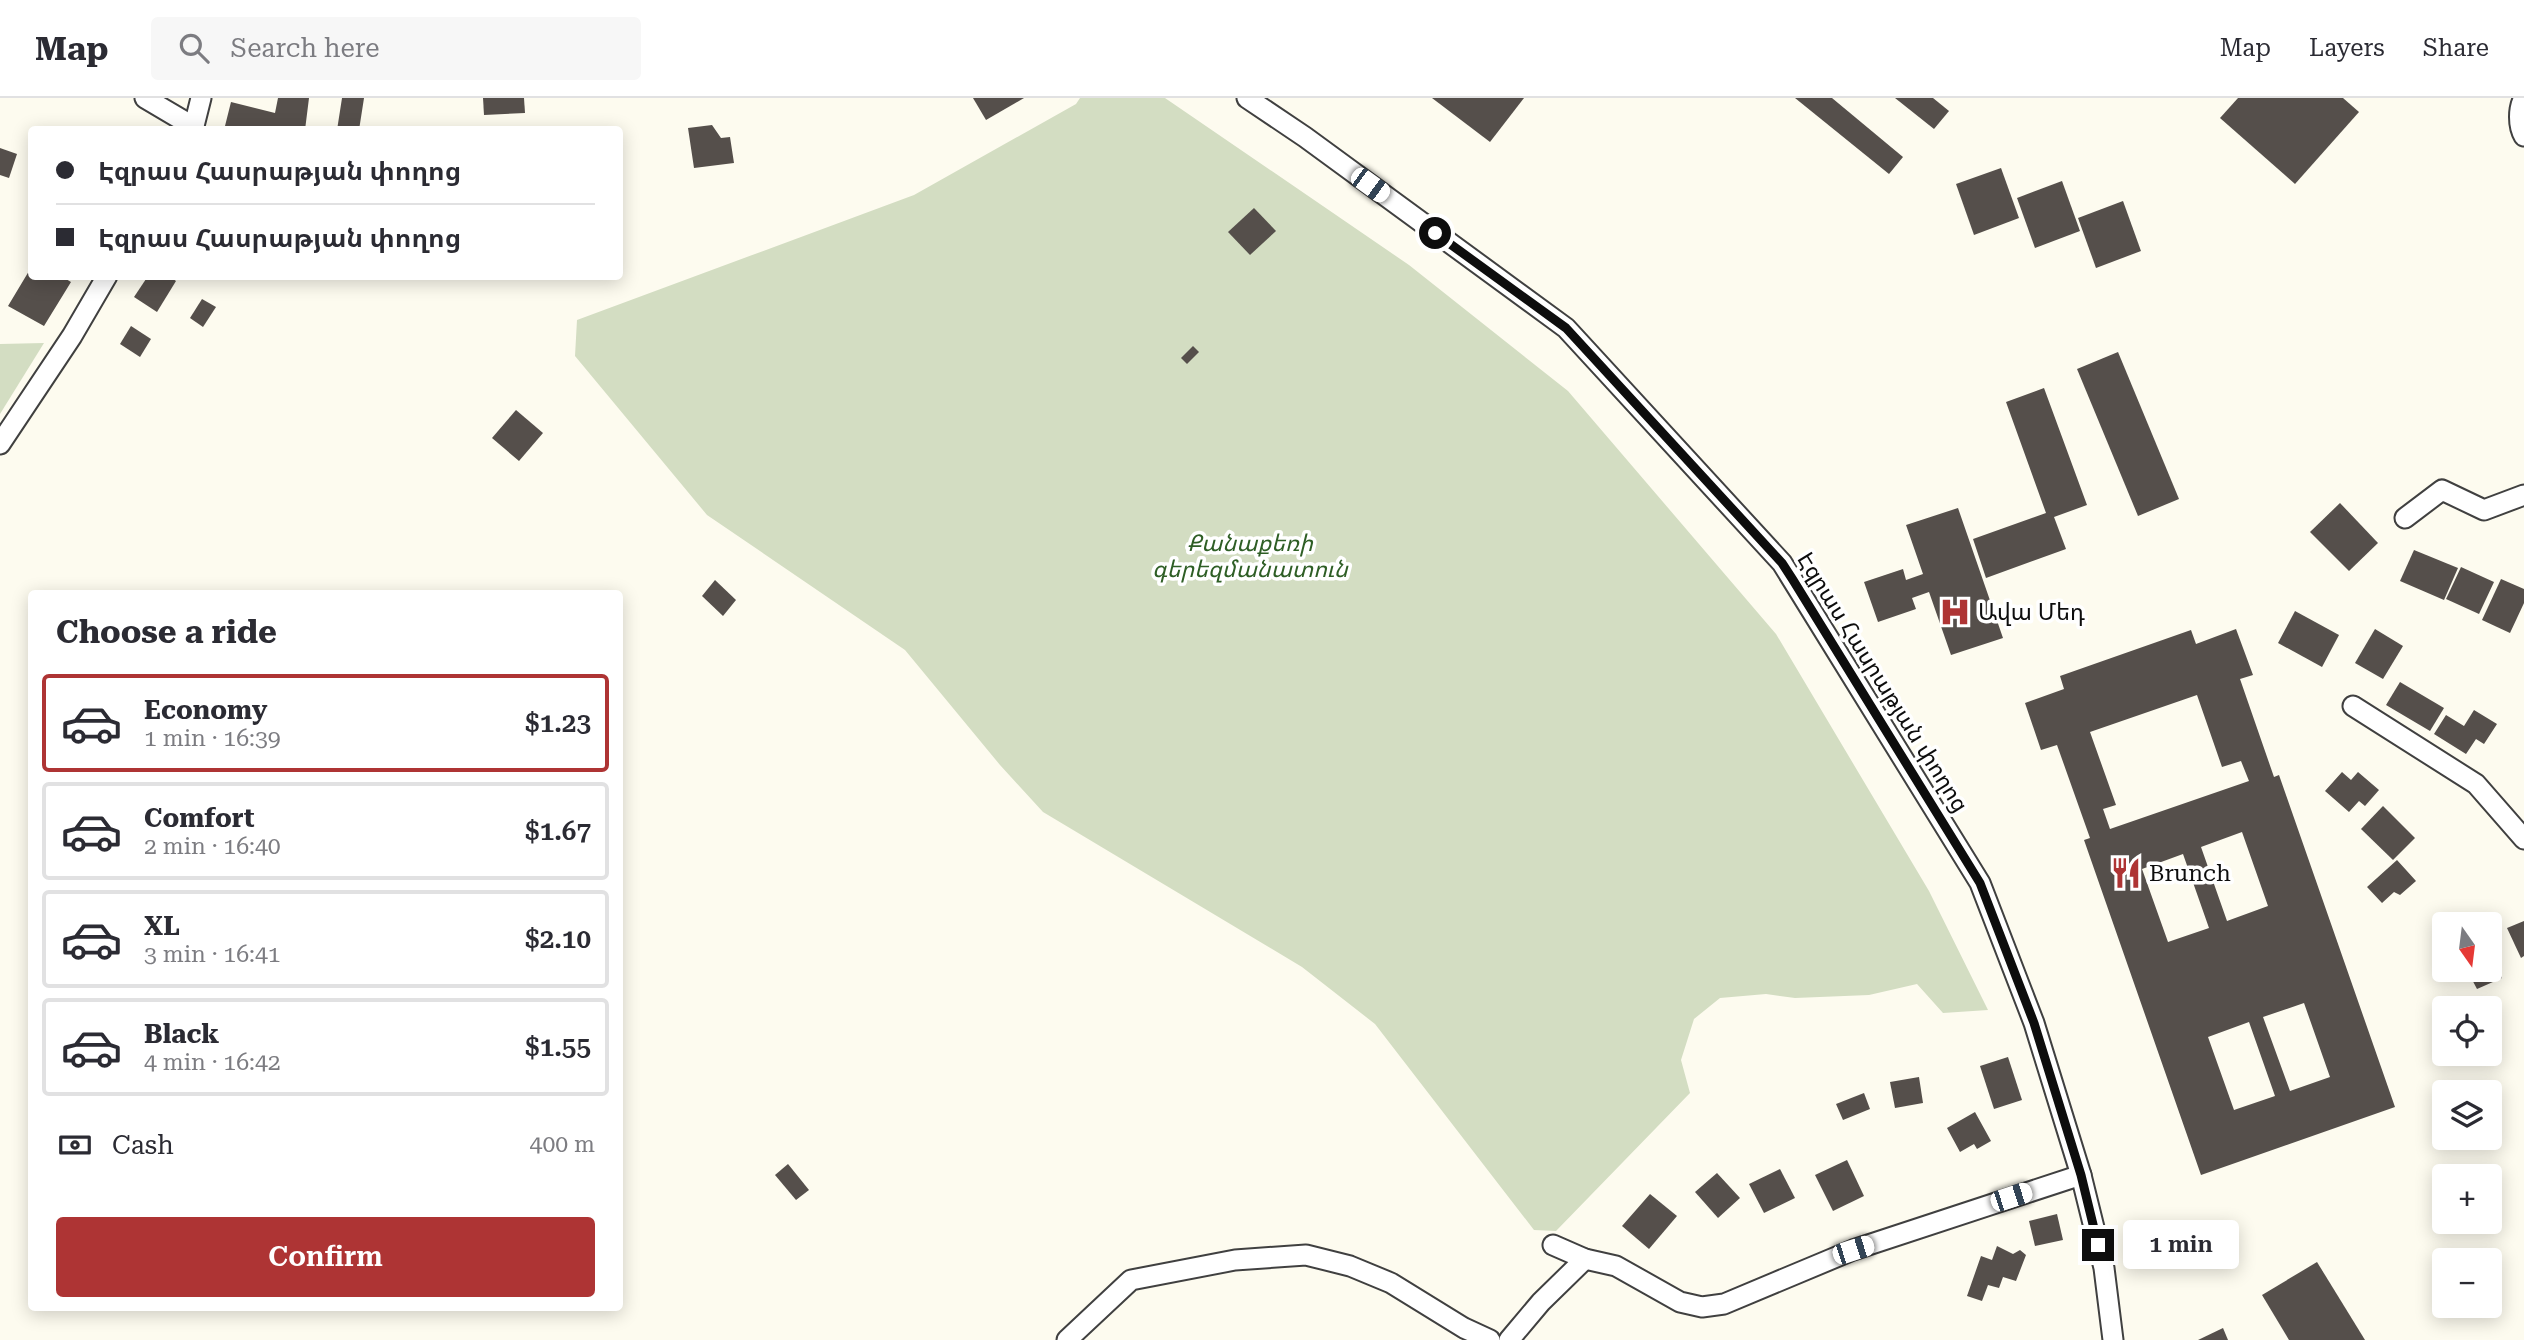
<!DOCTYPE html>
<html lang="en">
<head>
<meta charset="utf-8">
<style>
	:root { --surface:#fff; --page:#f7f7f7; --text:#2b2b33; --muted:#7c7c81; --line:#e1e1e2; --accent:#ae3434 }
	body { margin:0; font-family:"Roboto Serif","Noto Sans Armenian",serif; background:var(--page); color:var(--text); height:100vh; display:flex; flex-direction:column; font-size:26px; white-space:nowrap }
	* { box-sizing:border-box; margin:0 }
	p { font-size:23px; color:var(--muted) }
	.icon { flex:none; width:38px; height:38px; fill:none; stroke:currentColor; stroke-width:2; stroke-linecap:round; stroke-linejoin:round }
	.map { position:relative; flex:1; overflow:hidden }
	.sheet { position:absolute; left:28px; top:492px; width:595px; height:721px; display:flex; flex-direction:column; background:var(--surface); border-radius:7px; box-shadow:0 4px 18px #0003 }
	.sheet>* { flex:none }
	.top-card { position:absolute; left:28px; top:28px; width:595px; height:154px; border-radius:7px; box-shadow:0 4px 18px #0003; display:grid; align-content:center; height:154px; padding:0 28px; background:var(--surface) }
	.needle { width:46px; rotate:166deg }
	.buttons { position:absolute; left:2432px; top:814px; display:grid; gap:14px }
	.buttons a { display:grid; place-items:center; width:70px; height:70px; border-radius:7px; background:var(--surface); box-shadow:0 4px 18px #0003; font-size:35px }
	.end { position:absolute; width:32px; height:32px; margin:-16px; border:9px solid #0d0d0d; background:#fff; box-shadow:0 0 0 4px #fff }
	.from { border-radius:50% }
	.bubble { position:absolute; height:49px; border-radius:7px; background:var(--surface); box-shadow:0 4px 18px #0003; font-size:23px; font-weight:600; line-height:49px; text-align:center }
	.car { position:absolute; width:21px; height:42px; margin:-21px -10px; border-radius:9px; box-shadow:0 0 5px 2px #0007; background:linear-gradient(#fff 24%,#345 0 40%,#fff 0 76%,#345 0 86%,#fff 0) }
	.top-card b { display:flex; align-items:center; gap:24px; height:66px; font-size:26px }
	.top-card b+b { border-top:2px solid var(--line) }
	.top-card i { width:18px; height:18px; background:var(--text) }
	ul { padding:0; list-style:none }
	li { display:flex; align-items:center; gap:21px; height:98px; margin:0 14px 10px; padding:0 14px; border:4px solid var(--line); border-radius:7px }
	li div { flex:1 }
	li b { display:block; font-size:26px }
	li em { font-style:normal; font-weight:600 }
	li.on { border-color:var(--accent) }
	li>.icon { width:63px; height:63px; stroke-width:1.5 }
	h2 { padding:0 28px; font-size:32px; line-height:84px }
	.pay { display:flex; align-items:center; gap:18px; height:77px; padding:0 28px; font-size:26px }
	.pay p { margin-inline-start:auto }
	.button { display:flex; gap:14px; margin-top:auto; padding:14px 28px }
	.button a { flex:1; height:80px; border-radius:7px; background:var(--accent); color:#fff; font-size:28px; font-weight:600; line-height:80px; text-align:center }
	header { display:flex; align-items:center; gap:42px; box-sizing:border-box; height:98px; padding:0 35px; background:var(--surface); border-bottom:2px solid var(--line) }
	header strong { font-size:33px }
	nav { display:flex; gap:38px; margin-inline-start:auto; font-size:24px }
	.search { width:490px; height:63px; background:var(--page); display:flex; align-items:center; gap:18px; box-sizing:border-box; padding:0 24px; border-radius:7px; color:var(--muted); font-size:26px }
	.map>svg:first-child { display:block }
	.cemetery { fill:#d3ddc2 }
	.building { fill:#554f4b; fill-rule:evenodd }
	.lines { fill:none; stroke-linecap:round; stroke-linejoin:round }
	.minor-casing { stroke:#404040; stroke-width:23 }
	.minor { stroke:#fff; stroke-width:19 }
	.route { stroke:#0d0d0d; stroke-width:9 }
	.labels { text-anchor:middle; stroke-width:7; stroke-linejoin:round; paint-order:stroke }
	.park-label { font-size:23px; font-style:italic; fill:#2e5e25; stroke:#fff }
	.poi-label { font-size:23px; fill:#0d0d0d; stroke:#fff; text-anchor:start }
	.street-label { font-size:23px; fill:#0d0d0d; stroke:#fff }
</style>
</head>
<body>
<header>
<strong>Map</strong>
<div class="search"><svg class="icon" aria-label="search" viewBox="0 0 24 24"><circle cx="10" cy="10" r="6"/><path d="M15 15l6 6"/></svg>Search here</div>
<nav><a>Map</a><a>Layers</a><a>Share</a></nav>
</header>
<div class="map">
<svg width="2524" height="1242" viewBox="0 0 2524 1242">
	<rect width="100%" height="100%" fill="#fdfbef"/>
	<g class="cemetery">
		<polygon points="1080,0 1165,0 1409,167 1568,293 1776,536 1929,793 1988,912 1943,915 1917,886 1869,897 1795,900 1766,896 1720,900 1694,921 1681,962 1690,995 1556,1133 1534,1132 1375,926 1302,869 1043,714 1000,667 905,552 707,417 575,258 577,222 914,97 1076,6"/>
		<polygon points="44,245 0,316 0,246"/>
	</g>
	<g class="building">
		<polygon points="278,0 309,0 305,32 224,32 231,4 275,15"/>
		<polygon points="342,0 364,0 359,32 337,32"/>
		<polygon points="483,0 524,0 525,15 484,17"/>
		<polygon points="973,0 1024,0 986,22"/>
		<polygon points="1432,0 1524,0 1490,44"/>
		<polygon points="1795,0 1832,0 1903,59 1889,76"/>
		<polygon points="1895,0 1933,0 1949,13 1934,31"/>
		<polygon points="2238,0 2343,0 2359,14 2295,86 2220,20"/>
		<polygon points="712,27 721,40 730,39 734,65 694,70 688,30"/>
		<polygon points="0,50 17,56 9,80 0,77"/>
		<polygon points="2001,70 2019,120 1974,137 1956,86"/>
		<polygon points="2062,83 2080,133 2035,150 2017,100"/>
		<polygon points="2123,103 2141,153 2096,170 2078,120"/>
		<polygon points="1254,110 1276,133 1250,157 1228,134"/>
		<polygon points="32,168 32,178 61,178 71,184 44,228 8,208"/>
		<polygon points="148,178 169,178 176,183 157,214 134,199"/>
		<polygon points="202,201 216,209 203,229 190,220"/>
		<polygon points="131,228 151,241 140,259 120,246"/>
		<polygon points="1193,248 1199,254 1187,266 1181,260"/>
		<polygon points="2118,254 2179,401 2138,418 2077,271"/>
		<polygon points="2044,290 2087,407 2054,419 2066,451 1986,480 1973,441 2046,415 2006,304"/>
		<polygon points="516,312 543,335 519,363 492,340"/>
		<polygon points="2340,405 2378,445 2349,473 2310,434"/>
		<polygon points="1958,410 2003,540 1951,557 1929,494 1912,500 1916,511 1878,524 1864,484 1903,471 1906,482 1923,476 1906,427"/>
		<polygon points="2414,452 2458,470 2444,502 2400,483"/>
		<polygon points="2461,469 2494,484 2479,516 2446,501"/>
		<polygon points="2501,481 2524,491 2524,505 2510,535 2482,522"/>
		<polygon points="715,482 736,502 723,518 702,498"/>
		<polygon points="2295,513 2339,537 2322,569 2278,545"/>
		<path d="M2236,531L2253,577L2240,581L2274,679L2279,677L2395,1009L2201,1077L2084,742L2090,740L2057,647L2041,652L2025,605L2064,591L2060,578L2191,532L2196,546ZM2197,597L2222,669L2241,663L2249,683L2110,731L2103,711L2116,707L2090,634ZM2242,734L2268,808L2227,823L2201,749ZM2183,756L2209,830L2168,844L2142,771ZM2304,905L2330,979L2290,993L2263,919ZM2249,924L2275,998L2234,1012L2208,939Z"/>
		<polygon points="2375,531 2403,548 2383,581 2355,565"/>
		<polygon points="2400,584 2444,610 2430,633 2386,607"/>
		<polygon points="2474,612 2497,626 2484,646 2476,641 2466,656 2434,636 2446,617 2464,628"/>
		<polygon points="2342,674 2351,682 2358,674 2379,692 2365,708 2359,703 2349,714 2325,693"/>
		<polygon points="2383,708 2415,740 2393,762 2361,731"/>
		<polygon points="2397,762 2416,783 2400,797 2394,794 2382,805 2367,789"/>
		<polygon points="2524,823 2524,858 2521,860 2507,830"/>
		<polygon points="2490,856 2502,880 2477,891 2467,872 2490,872"/>
		<polygon points="2008,959 2022,1002 1994,1011 1980,968"/>
		<polygon points="1919,979 1923,1005 1895,1010 1890,984"/>
		<polygon points="1864,995 1870,1011 1843,1022 1836,1006"/>
		<polygon points="1975,1014 1991,1043 1977,1051 1974,1046 1960,1054 1947,1030"/>
		<polygon points="1847,1062 1864,1098 1833,1113 1815,1077"/>
		<polygon points="788,1066 809,1092 796,1102 775,1077"/>
		<polygon points="1780,1071 1795,1100 1764,1115 1749,1086"/>
		<polygon points="1717,1075 1740,1100 1718,1120 1695,1094"/>
		<polygon points="1650,1096 1677,1118 1649,1151 1622,1128"/>
		<polygon points="2057,1116 2063,1142 2035,1148 2029,1123"/>
		<polygon points="1997,1148 2013,1156 2020,1152 2026,1157 2016,1183 2003,1179 1999,1190 1988,1187 1982,1203 1967,1198 1981,1158 1992,1162"/>
		<polygon points="2317,1164 2365,1242 2289,1242 2262,1197"/>
		<polygon points="2223,1230 2228,1242 2198,1242"/>
	</g>
	<g class="lines">
		<defs>
			<g id="minor">
				<polyline points="145,0 194,29"/>
				<polyline points="1247,0 1305,39 1566,230 1782,465 1980,785 2034,925 2081,1077 2104,1170 2113,1242"/>
				<path d="M2524,0C2518,10 2518,28 2524,38"/>
				<polyline points="193,32 201,0"/>
				<polyline points="0,346 72,238 107,178"/>
				<polyline points="2405,420 2442,392 2484,412 2524,397"/>
				<polyline points="2353,608 2476,686 2524,741"/>
				<polyline points="1553,1147 1585,1161 1616,1168 1680,1204 1702,1209 1724,1206 1853,1152 2081,1077"/>
				<polyline points="1067,1242 1131,1182 1235,1162 1306,1157 1350,1168 1391,1185 1464,1230 1490,1242"/>
				<polyline points="1509,1242 1541,1204 1585,1161"/>
			</g>
		</defs>
		<use href="#minor" class="minor-casing"/>
		<use href="#minor" class="minor"/>
	</g>
	<g class="lines">
		<polyline class="route" points="1435,135 1566,230 1782,465 1793,482 1980,785 2034,925 2081,1077 2098,1147"/>
	</g>
	<defs>
		<symbol id="hospital-bare" viewBox="-9 -9 18 18"><path d="M-5-5h3v3.5h4V-5h3V5h-3V1.5h-4V5h-3Z" fill="#ae3434" stroke="#fff" stroke-width="2.5" paint-order="stroke"/></symbol>
		<symbol id="restaurant-bare" viewBox="-9 -9 18 18"><path d="M-5-6h1v4h1v-4h1v4h1v-4h1v5L-1.5 .5V6h-2V.5L-5-1ZM5-6V6H3V1.5H1.5Q1.5-4 5-6Z" fill="#ae3434" stroke="#fff" stroke-width="2.5" paint-order="stroke"/></symbol>
	</defs>
	<g fill-rule="evenodd">
		<use href="#hospital-bare" x="1933" y="492" width="44" height="44"/>
		<use href="#restaurant-bare" x="2104" y="753" width="44" height="44"/>
	</g>
	<g class="labels">
		<g class="park-label">
			<text x="1250" y="453">Քանաքեռի<tspan x="1250" dy="26">գերեզմանատուն</tspan></text>
		</g>
		<g class="poi-label">
			<text x="1978" y="522">Ավա Մեդ</text>
			<text x="2149" y="783">Brunch</text>
		</g>
		<g class="street-label">
			<text transform="translate(1883 584) rotate(58)" y="8">Էզրաս Հասրաթյան փողոց</text>
		</g>
	</g>
</svg>
<div class="buttons">
<a><svg class="needle" viewBox="-14 -14 28 28"><path d="M0-13l5 13h-10z" fill="#e53935"/><path d="M0 13l5-13h-10z" fill="#7c7c81"/></svg></a>
<a><svg class="icon" aria-label="locate" viewBox="0 0 24 24"><circle cx="12" cy="12" r="6"/><path d="M12 2v4M12 18v4M2 12h4M18 12h4"/></svg></a>
<a><svg class="icon" aria-label="layers" viewBox="0 0 24 24"><path d="M12 4l9 5-9 5-9-5zM3 14l9 5 9-5"/></svg></a>
<a>+</a>
<a>−</a>
</div>
<i class="end from" style="left:1435px;top:135px"></i>
<i class="end" style="left:2098px;top:1147px"></i>
<div class="bubble" style="left:2123px;top:1122px;width:116px">1 min</div>
<i class="car" style="left:1370px;top:87px;rotate:126deg"></i>
<i class="car" style="left:2011px;top:1099px;rotate:72deg"></i>
<i class="car" style="left:1853px;top:1152px;rotate:72deg"></i>
<div class="top-card">
<b><i class="from"></i>Էզրաս Հասրաթյան փողոց</b>
<b><i></i>Էզրաս Հասրաթյան փողոց</b>
</div>
<section class="sheet">
<h2>Choose a ride</h2>
<ul>
<li class="on"><svg class="icon" aria-label="car" viewBox="0 0 24 24"><path d="M5 17H2v-5l4-1 3-4h7l3 4 3 1v5h-3M9 17h6M6 11h13"/><circle cx="7" cy="17" r="2"/><circle cx="17" cy="17" r="2"/></svg><div><b>Economy</b><p>1 min · 16:39</p></div><em>$1.23</em></li>
<li><svg class="icon" aria-label="car" viewBox="0 0 24 24"><path d="M5 17H2v-5l4-1 3-4h7l3 4 3 1v5h-3M9 17h6M6 11h13"/><circle cx="7" cy="17" r="2"/><circle cx="17" cy="17" r="2"/></svg><div><b>Comfort</b><p>2 min · 16:40</p></div><em>$1.67</em></li>
<li><svg class="icon" aria-label="car" viewBox="0 0 24 24"><path d="M5 17H2v-5l4-1 3-4h7l3 4 3 1v5h-3M9 17h6M6 11h13"/><circle cx="7" cy="17" r="2"/><circle cx="17" cy="17" r="2"/></svg><div><b>XL</b><p>3 min · 16:41</p></div><em>$2.10</em></li>
<li><svg class="icon" aria-label="car" viewBox="0 0 24 24"><path d="M5 17H2v-5l4-1 3-4h7l3 4 3 1v5h-3M9 17h6M6 11h13"/><circle cx="7" cy="17" r="2"/><circle cx="17" cy="17" r="2"/></svg><div><b>Black</b><p>4 min · 16:42</p></div><em>$1.55</em></li>
</ul>
<div class="pay"><svg class="icon" aria-label="cash" viewBox="0 0 24 24"><path d="M3 7h18v10H3z"/><circle cx="12" cy="12" r="2"/></svg>Cash<p>400 m</p></div>
<div class="button"><a>Confirm</a></div>
</section>
</div>
</body>
</html>
